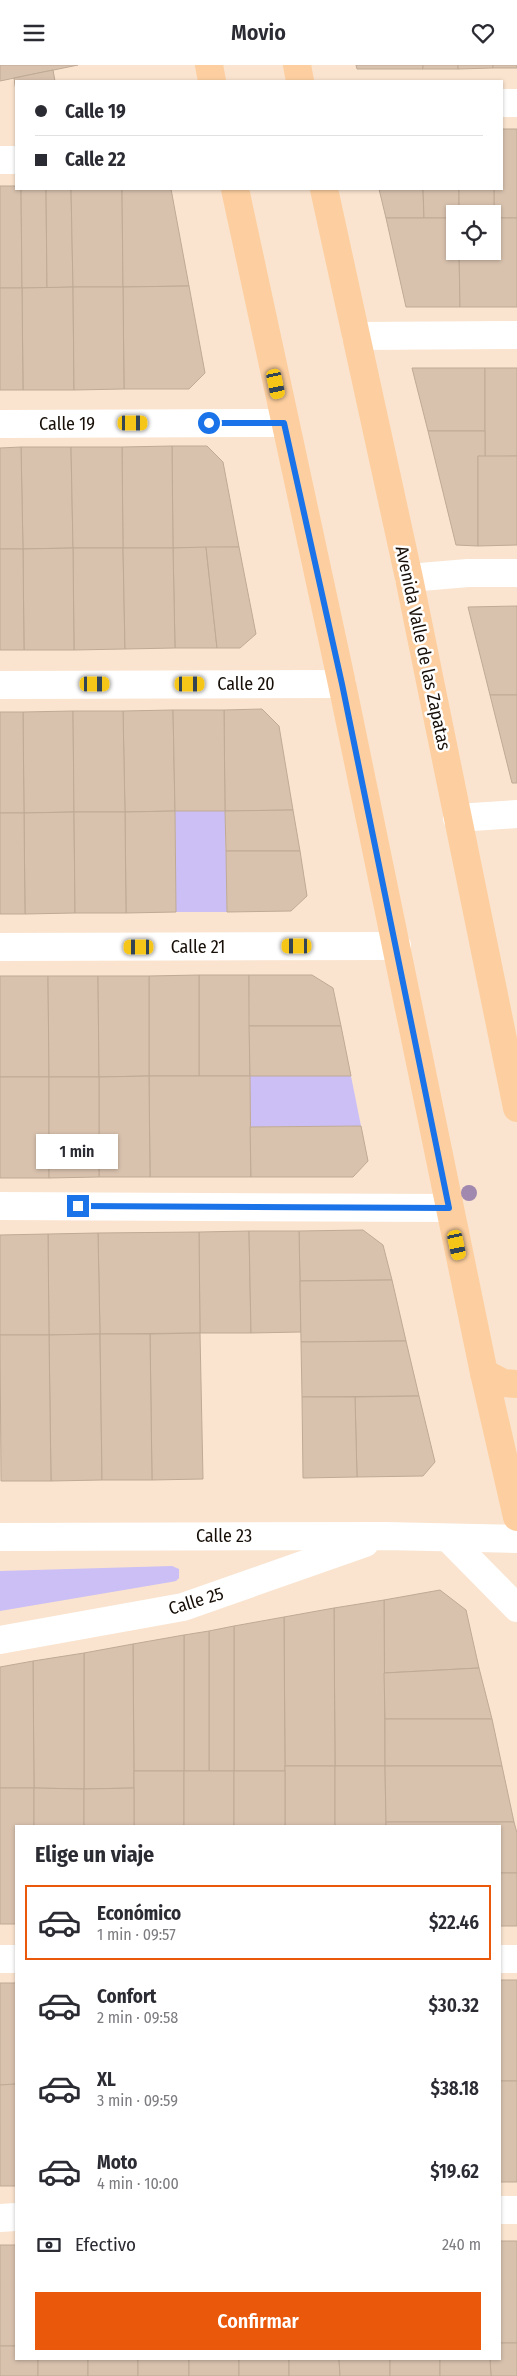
<!DOCTYPE html>
<html lang="es">
<head>
<meta charset="utf-8">
<style>
	:root { --surface:#fff; --page:#f7f7f7; --text:#2b2b33; --muted:#7c7c81; --line:#e1e1e2; --accent:#ea580c }
	body { margin:0; font-family:"Fira Sans Condensed",sans-serif; background:var(--page); color:var(--text); height:100vh; display:flex; flex-direction:column; font-size:19px; white-space:nowrap }
	* { box-sizing:border-box; margin:0 }
	p { font-size:16px; color:var(--muted) }
	.icon { flex:none; width:28px; height:28px; fill:none; stroke:currentColor; stroke-width:2; stroke-linecap:round; stroke-linejoin:round }
	.map { position:relative; flex:1; overflow:hidden }
	.panel { position:absolute; left:15px; top:1760px; width:486px; height:535px; display:flex; flex-direction:column; background:var(--surface); border-radius:0px; box-shadow:0 1px 4px #0004 }
	.panel>* { flex:none }
	.hud { position:absolute; left:15px; top:15px; width:488px; height:110px; border-radius:0px; box-shadow:0 1px 4px #0004; display:grid; align-content:center; height:110px; padding:0 20px; background:var(--surface) }
	.buttons { position:absolute; left:446px; top:140px; display:grid; gap:10px }
	.buttons a { display:grid; place-items:center; width:55px; height:55px; border-radius:0px; background:var(--surface); box-shadow:0 1px 4px #0004; font-size:25px }
	.end { position:absolute; width:22px; height:22px; margin:-11px; border:6px solid #1a73e8; background:#fff; box-shadow:0 0 0 2px #fff }
	.from { border-radius:50% }
	.bubble { position:absolute; height:35px; border-radius:0px; background:var(--surface); box-shadow:0 1px 4px #0004; font-size:16px; font-weight:600; line-height:35px; text-align:center }
	.car { position:absolute; width:15px; height:30px; margin:-15px -8px; border-radius:6px; box-shadow:0 0 4px 1px #0007; background:linear-gradient(#f5c518 24%,#345 0 40%,#f5c518 0 76%,#345 0 86%,#f5c518 0) }
	.hud b { display:flex; align-items:center; gap:18px; height:48px; font-size:19px }
	.hud b+b { border-top:1px solid var(--line) }
	.hud i { width:12px; height:12px; background:var(--text) }
	ul { padding:0; list-style:none }
	li { display:flex; align-items:center; gap:15px; height:75px; margin:0 10px 8px; padding:0 10px; border:2px solid transparent; border-radius:0px }
	li div { flex:1 }
	li b { display:block; font-size:19px }
	li em { font-style:normal; font-weight:600 }
	li.selected { border-color:var(--accent) }
	li>.icon { width:45px; height:45px; stroke-width:1.5 }
	h2 { padding:0 20px; font-size:22px; line-height:60px }
	.pay { display:flex; align-items:center; gap:12px; height:55px; padding:0 20px; font-size:19px }
	.pay p { margin-inline-start:auto }
	.button { display:flex; gap:10px; margin-top:auto; padding:10px 20px }
	.button a { flex:1; height:58px; border-radius:0px; background:var(--accent); color:#fff; font-size:20px; font-weight:600; line-height:58px; text-align:center }
	header { display:flex; justify-content:space-between; align-items:center; height:65px; padding:0 20px; background:var(--surface); font-size:22px; font-weight:600 }
	.map>svg:first-child { display:block }
	.green { fill:#cbbff5 }
	.building { fill:#d8c2ae; stroke:#bfaa96 }
	.lines { fill:none; stroke-linecap:round; stroke-linejoin:round }
	.minor { stroke:#fff; stroke-width:28 }
	.major { stroke:#fdcfa0; stroke-width:28 }
	.tree { fill:#a188af }
	.route { stroke:#1a73e8; stroke-width:6 }
	.labels { text-anchor:middle; stroke-width:5; stroke-linejoin:round; paint-order:stroke }
	.street-label { font-size:18px; fill:#160e07; stroke:#fff }
</style>
</head>
<body>
<header><svg class="icon" aria-label="menu" viewBox="0 0 24 24"><path d="M4 6h16M4 12h16M4 18h16"/></svg>Movio<svg class="icon" aria-label="heart" viewBox="0 0 24 24"><path d="M12 20l-8-8c-3-5 5-10 8-4 3-6 11-1 8 4z"/></svg></header>
<div class="map">
<svg width="517" height="2311" viewBox="0 0 517 2311">
	<rect width="100%" height="100%" fill="#fae4cf"/>
	<g class="green">
		<polygon points="175,746 225,746 227,847 176,847"/>
		<polygon points="250,1011 351,1011 361,1061 250,1062"/>
		<polygon points="172,1501 179,1504 179,1513 176,1516 171,1517 0,1546 0,1506"/>
	</g>
	<g class="building">
		<polygon points="0,0 78,0 0,16"/>
		<polygon points="356,0 423,0 423,4 357,4"/>
		<rect x="423" y="0" width="35" height="4"/>
		<polygon points="458,0 493,0 493,3 458,4"/>
		<rect x="493" y="0" width="24" height="3"/>
		<polygon points="53,5 55,16 16,16 16,26 14,13"/>
		<polygon points="501,64 517,64 517,153 494,153 494,124 501,124"/>
		<polygon points="0,121 16,121 16,124 21,124 22,223 0,223"/>
		<polygon points="21,124 46,124 47,223 22,223"/>
		<polygon points="46,124 71,124 73,222 47,223"/>
		<polygon points="71,124 122,124 123,222 73,222"/>
		<polygon points="122,124 171,124 189,221 123,222"/>
		<polygon points="379,124 423,124 424,153 386,153"/>
		<polygon points="423,124 459,124 459,149 455,149 455,153 424,153"/>
		<polygon points="459,124 494,124 494,153 492,149 459,149"/>
		<polygon points="386,153 455,153 455,186 459,186 460,242 406,242"/>
		<polygon points="492,153 517,153 517,242 460,242 459,186 492,186"/>
		<polygon points="189,221 205,308 189,324 124,324 123,222"/>
		<polygon points="73,222 74,325 23,325 22,223"/>
		<polygon points="73,222 123,222 124,324 74,325"/>
		<polygon points="0,223 22,223 23,325 0,325"/>
		<polygon points="412,303 485,303 485,366 428,366"/>
		<polygon points="485,303 517,303 517,391 485,392"/>
		<polygon points="428,366 485,366 485,392 478,391 478,481 456,480"/>
		<polygon points="172,381 207,381 223,397 239,482 173,483"/>
		<polygon points="172,381 173,483 123,483 122,382"/>
		<polygon points="21,382 71,382 73,483 23,484"/>
		<polygon points="21,382 23,484 0,484 0,383"/>
		<polygon points="71,382 122,382 123,483 73,483"/>
		<polygon points="478,391 517,391 517,480 478,481"/>
		<polygon points="206,482 217,583 175,583 173,483"/>
		<polygon points="206,482 239,482 256,569 240,583 217,583"/>
		<polygon points="73,483 123,483 125,584 74,585"/>
		<polygon points="73,483 74,585 24,585 23,484"/>
		<polygon points="123,483 173,483 175,583 125,584"/>
		<polygon points="0,484 23,484 24,585 0,585"/>
		<polygon points="517,541 517,630 490,630 468,542"/>
		<polygon points="490,630 517,630 517,718 512,718"/>
		<polygon points="262,644 279,661 293,745 225,746 224,645"/>
		<polygon points="173,645 175,746 125,747 123,646"/>
		<polygon points="173,645 224,645 225,746 175,746"/>
		<polygon points="73,646 74,747 24,748 23,647"/>
		<polygon points="73,646 123,646 125,747 74,747"/>
		<polygon points="0,647 23,647 24,748 0,748"/>
		<polygon points="293,745 300,786 226,786 225,746"/>
		<polygon points="175,746 176,847 126,848 125,747"/>
		<polygon points="74,747 75,848 25,849 24,748"/>
		<polygon points="74,747 125,747 126,848 75,848"/>
		<polygon points="0,748 24,748 25,849 0,849"/>
		<polygon points="226,786 300,786 307,831 291,846 227,847"/>
		<polygon points="199,910 249,910 250,1011 199,1011"/>
		<polygon points="199,910 199,1011 149,1011 149,911"/>
		<polygon points="249,910 312,910 333,923 341,961 249,961"/>
		<polygon points="0,911 48,911 49,1012 0,1012"/>
		<polygon points="48,911 98,911 99,1012 49,1012"/>
		<polygon points="98,911 149,911 149,1011 99,1012"/>
		<polygon points="249,961 341,961 351,1011 250,1011"/>
		<polygon points="149,1011 250,1011 251,1112 150,1112"/>
		<polygon points="149,1011 150,1112 99,1112 99,1012"/>
		<rect x="0" y="1012" width="49" height="101"/>
		<polygon points="49,1012 99,1012 99,1112 49,1113"/>
		<polygon points="361,1061 368,1096 353,1112 251,1112 250,1062"/>
		<polygon points="363,1165 383,1180 392,1215 300,1216 299,1166"/>
		<polygon points="249,1166 251,1268 200,1268 199,1167"/>
		<polygon points="249,1166 299,1166 301,1267 251,1268"/>
		<polygon points="199,1167 200,1268 100,1269 98,1168"/>
		<polygon points="98,1168 100,1269 49,1270 48,1169"/>
		<polygon points="48,1169 49,1270 0,1270 0,1170"/>
		<polygon points="392,1215 406,1276 301,1277 300,1216"/>
		<polygon points="200,1268 203,1414 152,1415 150,1269"/>
		<polygon points="100,1269 102,1415 51,1416 49,1270"/>
		<polygon points="100,1269 150,1269 152,1415 102,1415"/>
		<polygon points="0,1270 49,1270 51,1416 1,1416"/>
		<polygon points="406,1276 419,1331 302,1332 301,1277"/>
		<polygon points="419,1331 435,1397 423,1411 357,1412 355,1332"/>
		<polygon points="302,1332 355,1332 357,1412 303,1413"/>
		<polygon points="440,1525 466,1545 479,1603 384,1608 384,1535"/>
		<polygon points="384,1535 385,1701 335,1701 334,1543"/>
		<polygon points="334,1543 335,1701 285,1701 284,1552"/>
		<polygon points="284,1552 285,1706 234,1706 234,1561"/>
		<polygon points="234,1561 234,1706 209,1706 209,1566"/>
		<polygon points="209,1566 209,1706 184,1706 184,1570"/>
		<polygon points="184,1570 184,1706 134,1706 133,1579"/>
		<polygon points="133,1579 134,1723 84,1724 84,1588"/>
		<polygon points="84,1588 84,1724 34,1723 33,1596"/>
		<polygon points="33,1596 34,1723 0,1723 0,1602"/>
		<polygon points="479,1603 492,1654 385,1654 384,1608"/>
		<polygon points="385,1654 492,1654 502,1701 385,1701"/>
		<rect x="285" y="1701" width="50" height="60"/>
		<polygon points="335,1701 385,1701 386,1761 335,1761"/>
		<polygon points="385,1701 502,1701 514,1757 386,1757"/>
		<rect x="134" y="1706" width="50" height="55"/>
		<rect x="184" y="1706" width="50" height="55"/>
		<rect x="234" y="1706" width="51" height="55"/>
		<polygon points="0,1723 34,1723 34,1761 16,1761 16,1859 0,1859"/>
		<polygon points="34,1723 84,1724 84,1761 34,1761"/>
		<polygon points="134,1723 134,1761 84,1761 84,1724"/>
		<polygon points="386,1757 514,1757 517,1768 517,1808 500,1808 500,1761 386,1761"/>
		<rect x="500" y="1808" width="17" height="53"/>
		<rect x="500" y="1915" width="17" height="101"/>
		<polygon points="0,1918 16,1918 16,2019 0,2020"/>
		<rect x="500" y="2016" width="17" height="101"/>
		<polygon points="16,2019 16,2121 0,2121 0,2020"/>
		<rect x="500" y="2176" width="17" height="102"/>
		<rect x="0" y="2180" width="16" height="101"/>
		<polygon points="500,2278 517,2278 517,2311 491,2311 490,2294 500,2294"/>
		<polygon points="0,2281 16,2281 16,2294 38,2294 38,2311 0,2311"/>
		<rect x="38" y="2294" width="50" height="17"/>
		<rect x="88" y="2294" width="50" height="17"/>
		<rect x="138" y="2294" width="51" height="17"/>
		<rect x="189" y="2294" width="50" height="17"/>
		<rect x="239" y="2294" width="50" height="17"/>
		<polygon points="289,2294 339,2294 340,2311 289,2311"/>
		<polygon points="339,2294 390,2294 390,2311 340,2311"/>
		<rect x="390" y="2294" width="50" height="17"/>
		<polygon points="440,2294 490,2294 491,2311 440,2311"/>
	</g>
	<g class="lines">
		<g class="minor">
			<polyline points="501,38 517,38"/>
			<polyline points="0,95 16,95"/>
			<polyline points="356,271 517,270"/>
			<polyline points="0,359 284,358"/>
			<polyline points="409,513 468,508 517,508"/>
			<polyline points="0,620 342,619"/>
			<polyline points="457,753 517,749"/>
			<polyline points="0,882 397,881"/>
			<polyline points="0,1141 449,1143"/>
			<polyline points="0,1472 385,1471 517,1474"/>
			<polyline points="448,1473 517,1543"/>
			<polyline points="0,1575 183,1542 365,1478"/>
			<polyline points="0,1894 16,1894"/>
			<polyline points="500,1894 517,1894"/>
			<polyline points="500,2145 517,2145"/>
			<polyline points="0,2153 16,2152"/>
		</g>
		<g class="major">
			<polyline points="209,0 212,16"/>
			<polyline points="297,0 300,16"/>
			<polyline points="235,124 342,619 484,1308 517,1452"/>
			<polyline points="324,124 409,513 517,1043"/>
			<polyline points="484,1308 503,1318 517,1319"/>
		</g>
	</g>
	<circle class="tree" cx="469" cy="1128" r="8"/>
	<g class="lines">
		<polyline class="route" points="78,1141 449,1143 342,619 284,358 209,358"/>
	</g>
	<g class="labels">
		<g class="street-label">
			<text x="67" y="365">Calle 19</text>
			<text transform="translate(423 583) rotate(78)" y="6">Avenida Valle de las Zapatas</text>
			<text x="246" y="625">Calle 20</text>
			<text x="198" y="888">Calle 21</text>
			<text x="224" y="1477">Calle 23</text>
			<text transform="translate(196 1536) rotate(-17)" y="6">Calle 25</text>
		</g>
	</g>
</svg>
<div class="buttons">
<a><svg class="icon" aria-label="locate" viewBox="0 0 24 24"><circle cx="12" cy="12" r="6"/><path d="M12 2v4M12 18v4M2 12h4M18 12h4"/></svg></a>
</div>
<i class="end from" style="left:209px;top:358px"></i>
<i class="end" style="left:78px;top:1141px"></i>
<div class="bubble" style="left:36px;top:1069px;width:82px">1 min</div>
<i class="car" style="left:276px;top:319px;rotate:168deg"></i>
<i class="car" style="left:133px;top:358px;rotate:90deg"></i>
<i class="car" style="left:95px;top:619px;rotate:90deg"></i>
<i class="car" style="left:190px;top:619px;rotate:90deg"></i>
<i class="car" style="left:297px;top:881px;rotate:270deg"></i>
<i class="car" style="left:139px;top:882px;rotate:270deg"></i>
<i class="car" style="left:457px;top:1180px;rotate:168deg"></i>
<div class="hud">
<b><i class="from"></i>Calle 19</b>
<b><i></i>Calle 22</b>
</div>
<section class="panel">
<h2>Elige un viaje</h2>
<ul>
<li class="selected"><svg class="icon" aria-label="car" viewBox="0 0 24 24"><path d="M5 17H2v-5l4-1 3-4h7l3 4 3 1v5h-3M9 17h6M6 11h13"/><circle cx="7" cy="17" r="2"/><circle cx="17" cy="17" r="2"/></svg><div><b>Económico</b><p>1 min · 09:57</p></div><em>$22.46</em></li>
<li><svg class="icon" aria-label="car" viewBox="0 0 24 24"><path d="M5 17H2v-5l4-1 3-4h7l3 4 3 1v5h-3M9 17h6M6 11h13"/><circle cx="7" cy="17" r="2"/><circle cx="17" cy="17" r="2"/></svg><div><b>Confort</b><p>2 min · 09:58</p></div><em>$30.32</em></li>
<li><svg class="icon" aria-label="car" viewBox="0 0 24 24"><path d="M5 17H2v-5l4-1 3-4h7l3 4 3 1v5h-3M9 17h6M6 11h13"/><circle cx="7" cy="17" r="2"/><circle cx="17" cy="17" r="2"/></svg><div><b>XL</b><p>3 min · 09:59</p></div><em>$38.18</em></li>
<li><svg class="icon" aria-label="car" viewBox="0 0 24 24"><path d="M5 17H2v-5l4-1 3-4h7l3 4 3 1v5h-3M9 17h6M6 11h13"/><circle cx="7" cy="17" r="2"/><circle cx="17" cy="17" r="2"/></svg><div><b>Moto</b><p>4 min · 10:00</p></div><em>$19.62</em></li>
</ul>
<div class="pay"><svg class="icon" aria-label="cash" viewBox="0 0 24 24"><path d="M3 7h18v10H3z"/><circle cx="12" cy="12" r="2"/></svg>Efectivo<p>240 m</p></div>
<div class="button"><a>Confirmar</a></div>
</section>
</div>
</body>
</html>
